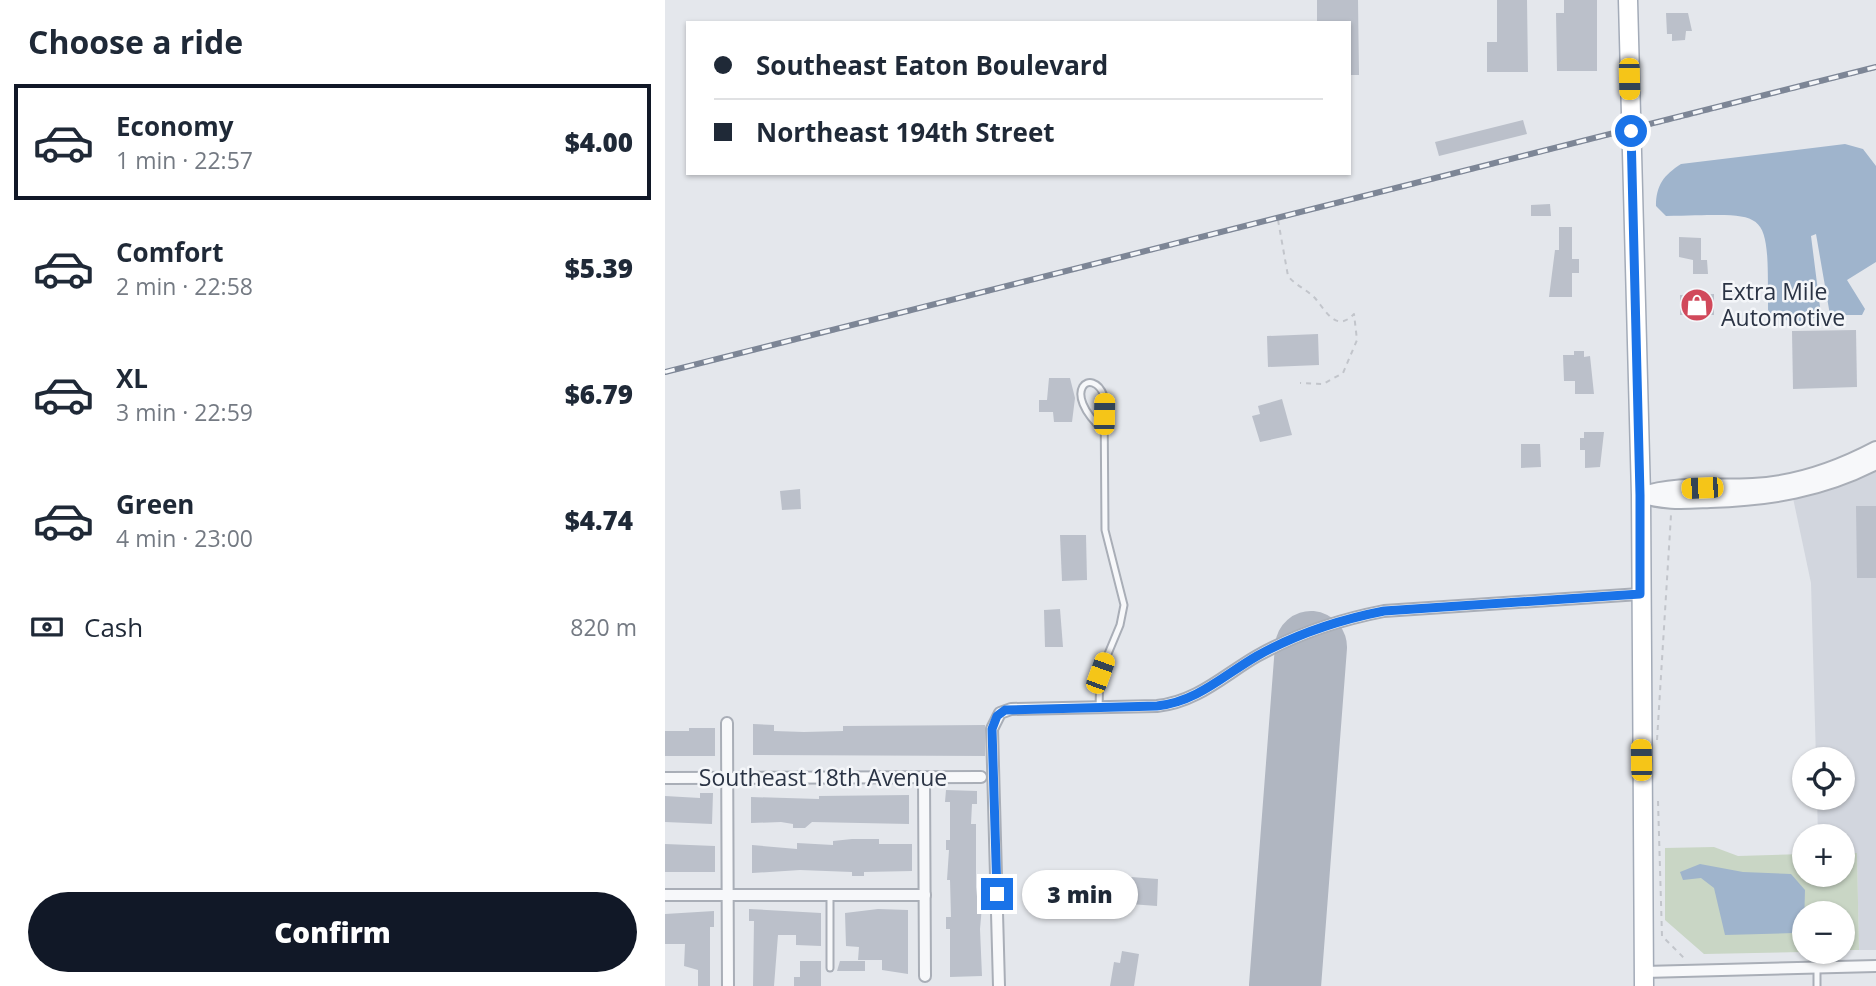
<!DOCTYPE html>
<html lang="en">
<head>
<meta charset="utf-8">
<style>
	:root { --surface:#fff; --page:#f6f6f7; --text:#1f2937; --muted:#747a83; --line:#e0e1e3; --accent:#111827 }
	body { margin:0; font-family:"Open Sans",sans-serif; background:var(--page); color:var(--text); height:100vh; display:flex; flex-direction:column; font-size:26px; white-space:nowrap }
	* { box-sizing:border-box; margin:0 }
	p { font-size:23px; color:var(--muted) }
	.icon { flex:none; width:38px; height:38px; fill:none; stroke:currentColor; stroke-width:2; stroke-linecap:round; stroke-linejoin:round }
	.map { position:relative; flex:1; overflow:hidden }
	.drawer { display:flex; flex-direction:column; background:var(--surface); width:665px }
	.drawer>* { flex:none }
	.guide { position:absolute; left:21px; top:21px; width:665px; height:154px; border-radius:0px; box-shadow:0 2px 5px #0004; display:grid; align-content:center; height:154px; padding:0 28px; background:var(--surface) }
	.fabs { position:absolute; left:1127px; top:747px; display:grid; gap:14px }
	.fabs a { display:grid; place-items:center; width:63px; height:63px; border-radius:50%; background:var(--surface); box-shadow:0 2px 5px #0004; font-size:35px }
	.end { position:absolute; width:32px; height:32px; margin:-16px; border:9px solid #1a73e8; background:#fff; box-shadow:0 0 0 4px #fff }
	.from { border-radius:50% }
	.bubble { position:absolute; height:49px; border-radius:24px; background:var(--surface); box-shadow:0 2px 5px #0004; font-size:23px; font-weight:800; line-height:49px; text-align:center }
	.car { position:absolute; width:21px; height:42px; margin:-21px -10px; border-radius:9px; box-shadow:0 0 5px 2px #0007; background:linear-gradient(#f5c518 24%,#345 0 40%,#f5c518 0 76%,#345 0 86%,#f5c518 0) }
	.guide b { display:flex; align-items:center; gap:24px; height:66px; font-size:26px }
	.guide b+b { border-top:2px solid var(--line) }
	.guide i { width:18px; height:18px; background:var(--text) }
	ul { padding:0; list-style:none }
	li { display:flex; align-items:center; gap:21px; height:116px; margin:0 14px 10px; padding:0 14px; border:4px solid transparent; border-radius:0px }
	li div { flex:1 }
	li b { display:block; font-size:26px }
	li em { font-style:normal; font-weight:800 }
	li.selected { border-color:var(--accent) }
	li>.icon { width:63px; height:63px; stroke-width:1.5 }
	h2 { padding:0 28px; font-size:32px; line-height:84px }
	.pay { display:flex; align-items:center; gap:18px; height:77px; padding:0 28px; font-size:26px }
	.pay p { margin-inline-start:auto }
	.primary-button { display:flex; gap:14px; margin-top:auto; padding:14px 28px }
	.primary-button a { flex:1; height:80px; border-radius:42px; background:var(--accent); color:#fff; font-size:28px; font-weight:800; line-height:80px; text-align:center }
	main { display:flex; flex:1; min-height:0 }
	.map>svg:first-child { display:block }
	.built { fill:#d2d6de }
	.green { fill:#c9d6c5 }
	.water { fill:#9fb4cc }
	.lines { fill:none; stroke-linecap:round; stroke-linejoin:round }
	.runway { stroke:#b0b6c1; stroke-width:72 }
	.building { fill:#bbc0ca }
	.service-casing { stroke:#a9aeb7; stroke-width:9 }
	.minor-casing { stroke:#a9aeb7; stroke-width:14 }
	.tertiary-casing { stroke:#a9aeb7; stroke-width:18 }
	.primary-casing { stroke:#a3abb8; stroke-width:21 }
	.path { stroke:#c2c5cb; stroke-width:2; stroke-dasharray:5 5; stroke-linecap:butt }
	.service { stroke:#f7f8fa; stroke-width:5 }
	.minor { stroke:#f7f8fa; stroke-width:10 }
	.tertiary { stroke:#f7f8fa; stroke-width:14 }
	.primary { stroke:#fff; stroke-width:18 }
	.rail-casing { stroke:#7d8696; stroke-width:6 }
	.rail { stroke:#f4f6f9; stroke-width:3.5; stroke-dasharray:10; stroke-linecap:butt }
	.route { stroke:#1a73e8; stroke-width:9 }
	.labels { text-anchor:middle; stroke-width:5; stroke-linejoin:round; paint-order:stroke }
	.poi-label { font-size:23px; fill:#2b3445; stroke:#f4f6f9; text-anchor:start }
	.street-label { font-size:23px; fill:#2b3445; stroke:#f4f6f9 }
</style>
</head>
<body>
<main>
<section class="drawer">
<h2>Choose a ride</h2>
<ul>
<li class="selected"><svg class="icon" aria-label="car" viewBox="0 0 24 24"><path d="M5 17H2v-5l4-1 3-4h7l3 4 3 1v5h-3M9 17h6M6 11h13"/><circle cx="7" cy="17" r="2"/><circle cx="17" cy="17" r="2"/></svg><div><b>Economy</b><p>1 min · 22:57</p></div><em>$4.00</em></li>
<li><svg class="icon" aria-label="car" viewBox="0 0 24 24"><path d="M5 17H2v-5l4-1 3-4h7l3 4 3 1v5h-3M9 17h6M6 11h13"/><circle cx="7" cy="17" r="2"/><circle cx="17" cy="17" r="2"/></svg><div><b>Comfort</b><p>2 min · 22:58</p></div><em>$5.39</em></li>
<li><svg class="icon" aria-label="car" viewBox="0 0 24 24"><path d="M5 17H2v-5l4-1 3-4h7l3 4 3 1v5h-3M9 17h6M6 11h13"/><circle cx="7" cy="17" r="2"/><circle cx="17" cy="17" r="2"/></svg><div><b>XL</b><p>3 min · 22:59</p></div><em>$6.79</em></li>
<li><svg class="icon" aria-label="car" viewBox="0 0 24 24"><path d="M5 17H2v-5l4-1 3-4h7l3 4 3 1v5h-3M9 17h6M6 11h13"/><circle cx="7" cy="17" r="2"/><circle cx="17" cy="17" r="2"/></svg><div><b>Green</b><p>4 min · 23:00</p></div><em>$4.74</em></li>
</ul>
<div class="pay"><svg class="icon" aria-label="cash" viewBox="0 0 24 24"><path d="M3 7h18v10H3z"/><circle cx="12" cy="12" r="2"/></svg>Cash<p>820 m</p></div>
<div class="primary-button"><a>Confirm</a></div>
</section>
<div class="map">
<svg width="1211" height="986" viewBox="0 0 1211 986">
	<rect width="100%" height="100%" fill="#e4e7ec"/>
	<polygon class="built" points="1211,470 1211,950 1194,950 1192,853 1178,853 1178,836 1153,836 1152,798 1178,798 1178,760 1151,759 1146,583 1128,498 1177,484"/>
	<polygon class="green" points="1049,847 1073,856 1139,854 1139,875 1178,875 1178,853 1192,853 1194,950 1178,950 1178,914 1139,914 1139,952 1039,954 1000,920 1000,848"/>
	<g class="water">
		<path d="M1180,144L1198,149L1211,166V262L1182,280L1200,309L1197,315H1165L1151,234L1146,236L1155,307L1153,316C1140,324 1111,323 1103,310C1103,203 1105,215 1001,216L991,206C991,185 999,175 1016,164Z"/>
		<polygon points="1035,864 1078,872 1126,874 1140,890 1139,926 1129,933 1060,935 1049,888 1036,878 1018,880 1015,872"/>
	</g>
	<g class="lines">
		<polyline class="runway" points="620,986 646,647"/>
	</g>
	<g class="building">
		<polygon points="652,0 693,0 694,75 684,75 684,23 652,23"/>
		<polygon points="832,0 862,0 863,72 822,72 822,42 832,42"/>
		<polygon points="899,0 932,0 932,71 892,71 891,13 899,13"/>
		<polygon points="1001,13 1023,13 1027,31 1021,31 1020,40 1007,41 1007,34 1002,34"/>
		<polygon points="858,120 862,134 774,156 770,142"/>
		<polygon points="885,204 886,216 866,216 866,205"/>
		<polygon points="894,227 907,227 907,259 914,259 914,273 907,273 907,297 884,297 890,250 894,250"/>
		<polygon points="1014,237 1036,238 1036,260 1042,260 1043,274 1028,274 1028,260 1014,257"/>
		<polygon points="1049,294 1049,315 1015,315 1015,295"/>
		<polygon points="1191,330 1192,387 1128,389 1127,331"/>
		<polygon points="653,334 654,365 603,367 602,336"/>
		<polygon points="909,351 919,351 919,357 925,356 929,394 910,394 910,381 899,381 898,355 909,355"/>
		<polygon points="384,378 405,378 410,398 407,422 389,422 388,412 374,412 374,400 382,400"/>
		<polygon points="617,399 627,435 595,442 587,416 595,414 593,406"/>
		<polygon points="919,432 939,432 935,467 920,468 920,450 915,450 915,438 919,438"/>
		<polygon points="856,444 875,444 876,467 856,468"/>
		<polygon points="135,489 136,509 117,510 115,491"/>
		<polygon points="1191,506 1211,506 1211,578 1192,578"/>
		<polygon points="395,535 421,535 422,580 397,581"/>
		<polygon points="395,609 398,647 380,647 379,610"/>
		<polygon points="88,724 109,725 109,731 139,732 178,731 178,726 320,725 320,756 88,755"/>
		<polygon points="24,728 50,728 50,756 0,756 0,731 24,731"/>
		<polygon points="281,790 312,791 312,804 307,804 306,824 311,824 311,887 313,906 317,906 315,929 317,976 285,977 285,929 281,929 281,917 286,917 285,880 282,880 284,850 281,850 281,840 285,840 285,802 280,802"/>
		<polygon points="35,793 48,793 47,824 0,822 0,796 35,798"/>
		<polygon points="244,795 244,824 147,822 140,828 128,828 128,824 116,822 86,823 86,797 154,799 154,796"/>
		<polygon points="187,839 214,839 214,844 247,844 247,871 199,872 199,876 187,876 187,872 135,870 87,873 87,845 132,849 132,843 168,845 168,841"/>
		<polygon points="0,844 50,846 50,872 0,872"/>
		<polygon points="466,877 493,879 492,906 465,904 462,883 466,883"/>
		<polygon points="84,909 156,913 156,946 131,945 131,935 113,935 109,986 88,986 89,921 84,921"/>
		<polygon points="213,909 243,910 243,974 217,970 217,960 193,960 194,947 181,946 180,913"/>
		<polygon points="49,911 49,927 45,927 45,986 33,986 33,970 19,966 20,944 0,944 0,914"/>
		<polygon points="457,951 474,954 469,986 445,986 449,962 455,963"/>
		<polygon points="135,961 156,961 156,986 129,986 129,977 135,977"/>
		<polygon points="175,961 200,961 200,971 172,971"/>
	</g>
	<g class="lines">
		<defs>
			<g id="service">
				<path d="M434,708L435,673L455,625L459,605L440,530L439,396C428,366 393,390 439,431"/>
				<polyline points="165,895 165,968"/>
				<polyline points="1152,967 1152,986"/>
			</g>
			<g id="minor">
				<polyline points="62,723 63,986"/>
				<polyline points="0,778 316,777"/>
				<polyline points="259,778 260,976"/>
				<polyline points="0,895 260,895"/>
				<polyline points="979,972 1211,966"/>
				<path d="M334,986L327,729L335,713L346,709L492,706C532,702 559,675 592,656C633,633 673,620 719,611L975,594"/>
			</g>
			<g id="tertiary">
				<path d="M976,495C1010,483 1051,488 1088,486C1131,484 1173,469 1211,449"/>
				<path d="M976,495C999,503 1020,501 1045,500C1104,498 1157,490 1211,462"/>
			</g>
			<polyline id="primary" points="963,0 976,495 979,986"/>
		</defs>
		<use href="#service" class="service-casing"/>
		<use href="#minor" class="minor-casing"/>
		<use href="#tertiary" class="tertiary-casing"/>
		<use href="#primary" class="primary-casing"/>
		<g class="path">
			<polyline points="982,127 1211,69"/>
			<path d="M613,220L623,276C630,285 641,289 650,298C661,311 671,333 689,314L692,340L678,373L658,384L635,383"/>
			<polyline points="0,374 953,134"/>
			<polyline points="992,740 1006,515"/>
			<polyline points="993,801 997,936 1021,960"/>
		</g>
		<use href="#service" class="service"/>
		<use href="#minor" class="minor"/>
		<use href="#tertiary" class="tertiary"/>
		<use href="#primary" class="primary"/>
		<defs>
			<polyline id="rail" points="0,372 1211,67"/>
		</defs>
		<use href="#rail" class="rail-casing"/>
		<use href="#rail" class="rail"/>
	</g>
	<g class="lines">
		<path class="route" d="M332,894L327,729L332,716L340,710L492,706C532,702 559,675 592,656C633,633 673,620 719,611L975,594V495L966,131"/>
	</g>
	<defs>
		<symbol id="shop-disc" viewBox="-11 -11 22 22"><circle r="9.5" fill="#d1495b" stroke="#f4f6f9"/><path d="M-5-2.5h2.3a2.7 3.5 0 0 1 5.4 0H5L5.5 6h-11ZM-1.5-2.5h3a1.5 2.3 0 0 0-3 0Z" fill="#fff"/></symbol>
	</defs>
	<g fill-rule="evenodd">
		<use href="#shop-disc" x="1013" y="286" width="38" height="38"/>
	</g>
	<g class="labels">
		<g class="poi-label">
			<text x="1056" y="300">Extra Mile<tspan x="1056" dy="26">Automotive</tspan></text>
		</g>
		<g class="street-label">
			<text x="158" y="786">Southeast 18th Avenue</text>
		</g>
	</g>
</svg>
<div class="fabs">
<a><svg class="icon" aria-label="locate" viewBox="0 0 24 24"><circle cx="12" cy="12" r="6"/><path d="M12 2v4M12 18v4M2 12h4M18 12h4"/></svg></a>
<a>+</a>
<a>−</a>
</div>
<i class="end from" style="left:966px;top:131px"></i>
<i class="end" style="left:332px;top:894px"></i>
<div class="bubble" style="left:357px;top:870px;width:116px">3 min</div>
<i class="car" style="left:964px;top:79px;rotate:179deg"></i>
<i class="car" style="left:439px;top:414px;rotate:1deg"></i>
<i class="car" style="left:1037px;top:488px;rotate:268deg"></i>
<i class="car" style="left:435px;top:673px;rotate:20deg"></i>
<i class="car" style="left:976px;top:760px;rotate:359deg"></i>
<div class="guide">
<b><i class="from"></i>Southeast Eaton Boulevard</b>
<b><i></i>Northeast 194th Street</b>
</div>
</div>
</main>
</body>
</html>
